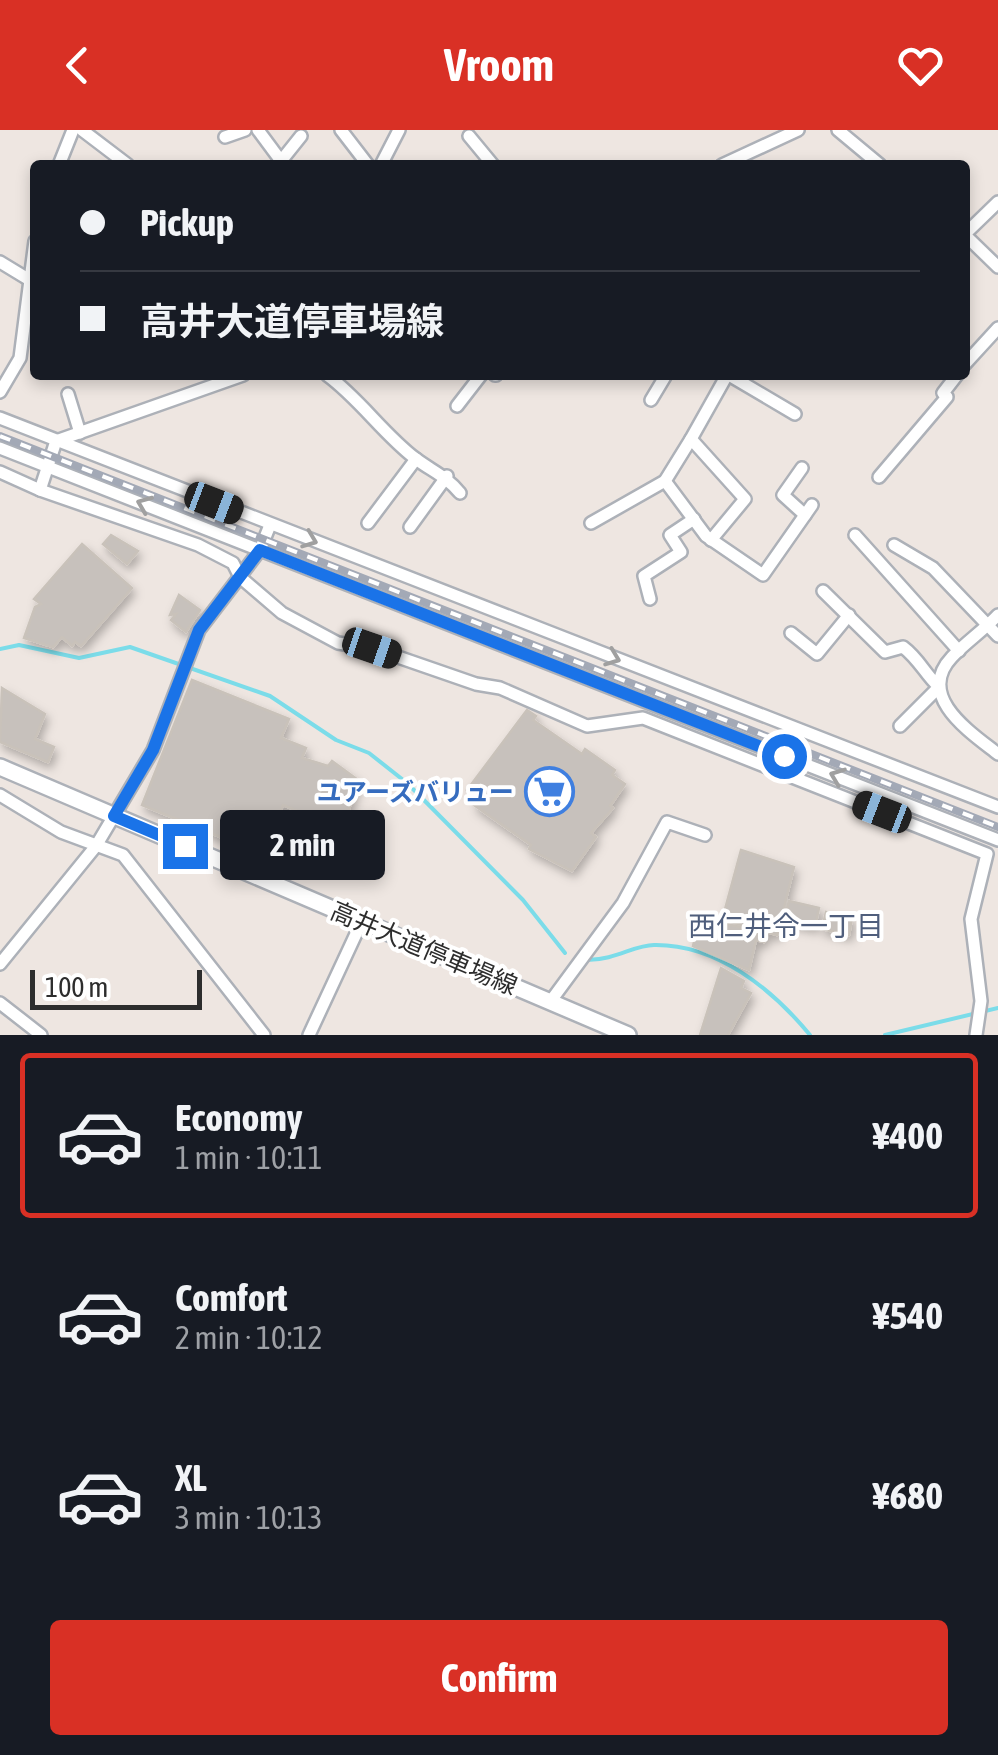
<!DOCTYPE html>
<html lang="en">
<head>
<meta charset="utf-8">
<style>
	:root { --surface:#171b24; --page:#20242c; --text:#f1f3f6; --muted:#9ea1a6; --line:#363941; --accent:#d93025 }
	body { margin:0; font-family:"Asap Condensed","Noto Sans JP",sans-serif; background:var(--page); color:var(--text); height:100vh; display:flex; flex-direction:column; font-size:38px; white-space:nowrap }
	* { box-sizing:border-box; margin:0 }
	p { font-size:32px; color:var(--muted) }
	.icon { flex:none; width:55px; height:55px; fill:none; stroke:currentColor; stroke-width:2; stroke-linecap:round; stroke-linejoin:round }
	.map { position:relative; height:905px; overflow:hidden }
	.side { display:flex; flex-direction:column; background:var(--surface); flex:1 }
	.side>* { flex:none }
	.hud { position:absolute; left:30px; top:30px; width:940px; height:220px; border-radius:10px; box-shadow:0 5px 15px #0003; display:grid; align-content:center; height:220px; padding:0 50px; background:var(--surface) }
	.scale { position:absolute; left:30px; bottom:25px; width:172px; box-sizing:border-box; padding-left:10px; border:5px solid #2d2d2d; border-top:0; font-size:28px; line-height:35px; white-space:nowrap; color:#2d2d2d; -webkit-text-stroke:8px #fff; paint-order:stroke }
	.end { position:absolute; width:45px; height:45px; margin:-22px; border:12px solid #1a73e8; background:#fff; box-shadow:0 0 0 5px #fff }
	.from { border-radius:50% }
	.bubble { position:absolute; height:70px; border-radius:10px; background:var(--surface); box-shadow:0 5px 15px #0003; font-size:32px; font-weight:700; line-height:70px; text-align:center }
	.car { position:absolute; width:30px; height:60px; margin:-30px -15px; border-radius:12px; box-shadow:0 0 8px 2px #0007; background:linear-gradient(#222 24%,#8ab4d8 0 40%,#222 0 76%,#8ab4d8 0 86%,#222 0) }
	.hud b { display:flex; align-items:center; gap:35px; height:95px; font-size:38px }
	.hud b+b { border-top:2px solid var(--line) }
	.hud i { width:25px; height:25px; background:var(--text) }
	ul { padding:18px 0 0; list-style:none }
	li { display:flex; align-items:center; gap:30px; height:165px; margin:0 20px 15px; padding:0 30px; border:5px solid transparent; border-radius:10px }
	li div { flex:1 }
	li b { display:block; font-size:38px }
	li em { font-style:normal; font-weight:700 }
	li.active { border-color:var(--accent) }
	li>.icon { width:90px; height:90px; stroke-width:1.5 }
	.action { display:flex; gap:20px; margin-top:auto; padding:20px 50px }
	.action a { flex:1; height:115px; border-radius:10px; background:var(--accent); color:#fff; font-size:40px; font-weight:700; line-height:115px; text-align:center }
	header { display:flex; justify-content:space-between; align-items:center; height:130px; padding:0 50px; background:var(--accent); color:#fff; font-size:45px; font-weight:700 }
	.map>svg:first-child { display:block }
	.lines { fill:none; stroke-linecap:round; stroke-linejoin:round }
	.stream { stroke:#7bdce9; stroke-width:4 }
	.building { fill:#c7c1bc; stroke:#c9c2ba; stroke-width:2.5; filter:url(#shadow) }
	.street-casing { stroke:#adb1b8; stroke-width:16 }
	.secondary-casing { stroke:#adb1b8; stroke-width:20 }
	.street { stroke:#fff; stroke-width:11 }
	.secondary { stroke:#fff; stroke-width:15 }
	.rail-casing { stroke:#a3a9b6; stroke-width:8 }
	.rail { stroke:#fff; stroke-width:4; stroke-dasharray:11; stroke-linecap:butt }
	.oneway { stroke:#a0a0a0 }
	.route { stroke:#1a73e8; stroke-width:12 }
	.labels { text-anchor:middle; stroke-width:8; stroke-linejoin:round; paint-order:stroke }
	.shop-label { font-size:25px; font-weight:bold; fill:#366cbe; stroke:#fff; text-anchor:end }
	.street-label { font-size:25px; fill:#2d2d2d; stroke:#fff }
	.neighbourhood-label { font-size:28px; fill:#4f5e7c; stroke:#fff }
</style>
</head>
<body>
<header><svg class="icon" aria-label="back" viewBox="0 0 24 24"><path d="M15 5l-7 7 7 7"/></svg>Vroom<svg class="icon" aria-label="heart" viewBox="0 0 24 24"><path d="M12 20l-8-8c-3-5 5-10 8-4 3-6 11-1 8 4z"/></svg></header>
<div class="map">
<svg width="998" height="905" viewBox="0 0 998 905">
	<defs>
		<filter id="shadow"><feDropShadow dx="3" dy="5.5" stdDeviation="5" flood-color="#0004"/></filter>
	</defs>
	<rect width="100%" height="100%" fill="#eee6e1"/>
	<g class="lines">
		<g class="stream">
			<polyline points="0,519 19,515 79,528 130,517 270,566 336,610 369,623 407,653 523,770 565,823"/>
			<path d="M587,830C616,830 634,815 654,815C717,814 772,859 810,905"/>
			<polyline points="885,905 998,878"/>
		</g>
	</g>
	<g class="building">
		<polygon points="111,405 138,421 127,434 103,414"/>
		<polygon points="82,414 132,458 81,516 75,512 72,516 62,507 53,517 24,508 35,477 41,474 34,469"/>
		<polygon points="179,465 200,480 186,502 171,490 176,484 170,485"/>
		<polygon points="192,550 289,589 281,608 306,618 302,628 328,636 332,631 358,650 343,699 283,675 270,707 251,699 245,717 142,675"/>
		<polygon points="2,558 45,584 35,609 54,617 48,632 0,612"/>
		<polygon points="527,580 536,586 533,590 582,624 585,619 615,640 612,645 625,654 610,676 613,678 591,703 596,707 572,741 529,719 531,715 474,675 479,669 467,660"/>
		<polygon points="741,720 794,737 777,805 756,799 758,792 749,790 748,797 731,792 733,786 724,783"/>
		<polygon points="789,771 819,778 815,797 784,791"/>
		<polygon points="826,782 852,788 849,805 822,799"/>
		<polygon points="700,788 766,803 764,812 756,810 749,840 693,816"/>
		<polygon points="721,838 744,851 741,858 751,863 728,905 700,905"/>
	</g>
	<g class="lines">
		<defs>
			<g id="street">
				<polyline points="82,0 128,35"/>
				<polyline points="258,0 284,35"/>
				<polyline points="341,0 368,35"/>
				<polyline points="838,0 880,35"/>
				<polyline points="469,6 493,35"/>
				<polyline points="225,7 245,0"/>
				<polyline points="281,31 301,6"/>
				<polyline points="59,35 73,0"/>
				<polyline points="381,35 399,0"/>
				<polyline points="722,35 798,0"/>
				<polyline points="965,104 998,72"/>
				<polyline points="965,105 998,137"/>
				<polyline points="0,132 28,149"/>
				<polyline points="965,234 998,198"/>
				<path d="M327,245C360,269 383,304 416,329C432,341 446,346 460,363"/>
				<polyline points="495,245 496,245"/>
				<polyline points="729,245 795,284"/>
				<polyline points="0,262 20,228 35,111"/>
				<polyline points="68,264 80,303"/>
				<polyline points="651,270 666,245"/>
				<polyline points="457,276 481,245"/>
				<polyline points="0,288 998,677"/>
				<polyline points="56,311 243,245"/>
				<polyline points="0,318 998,710"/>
				<polyline points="802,338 783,365 805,385"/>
				<polyline points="0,342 40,360 198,415 233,433 240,447 282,483 338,513 372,518 476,554 500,558 587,596 643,588 987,724 971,789 981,871 976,905"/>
				<polyline points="879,347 947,267 943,263 957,245"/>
				<polyline points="665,351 706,406 763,445 812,375"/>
				<polyline points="40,360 56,311"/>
				<polyline points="368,393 416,329"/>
				<polyline points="591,393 665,351 691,309"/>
				<polyline points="410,397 447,346"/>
				<polyline points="855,405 959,521"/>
				<polyline points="711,410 745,369 691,309 727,245"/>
				<polyline points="894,415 933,438 998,506"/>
				<path d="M823,461L885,522L903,517C919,529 925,544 939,557L900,596"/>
				<polyline points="650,469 644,446 681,422 670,405 694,389"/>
				<path d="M998,485C984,500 966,512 952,527C915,566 970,602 998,624"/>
				<polyline points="791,503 817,524 849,485"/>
				<polyline points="0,665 61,702 123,725 264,905"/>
				<polyline points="0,834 96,716 153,620 199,500 260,420 270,395"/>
				<polyline points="550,872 623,773 667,692 705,705"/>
				<polyline points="0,873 41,905"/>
				<polyline points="309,905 362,791"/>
			</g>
			<polyline id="secondary" points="0,637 628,905"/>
		</defs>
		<use href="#street" class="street-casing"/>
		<use href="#secondary" class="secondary-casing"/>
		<use href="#street" class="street"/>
		<use href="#secondary" class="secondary"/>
		<defs>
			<polyline id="rail" points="0,306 998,697"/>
		</defs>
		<use href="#rail" class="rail-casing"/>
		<use href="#rail" class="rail"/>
	</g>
	<defs><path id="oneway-chevron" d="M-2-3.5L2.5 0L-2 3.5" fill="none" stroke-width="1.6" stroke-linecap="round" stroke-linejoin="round" transform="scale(2.5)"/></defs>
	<g class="oneway">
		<use href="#oneway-chevron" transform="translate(144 374) rotate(-158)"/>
		<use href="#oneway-chevron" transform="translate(310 410) rotate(21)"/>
		<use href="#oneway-chevron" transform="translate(613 528) rotate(21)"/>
		<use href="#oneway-chevron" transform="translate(837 646) rotate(-159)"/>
	</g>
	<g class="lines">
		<polyline class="route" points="185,716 114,686 153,620 199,500 260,420 784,626"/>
	</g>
	<defs>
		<symbol id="supermarket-ring" viewBox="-11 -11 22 22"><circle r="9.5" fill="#fff" stroke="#3f7fe0" stroke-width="1.5"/><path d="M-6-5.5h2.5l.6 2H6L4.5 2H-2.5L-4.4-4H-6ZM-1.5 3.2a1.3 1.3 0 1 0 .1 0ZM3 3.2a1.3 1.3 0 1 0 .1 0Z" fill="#3f7fe0"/></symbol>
	</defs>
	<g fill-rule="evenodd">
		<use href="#supermarket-ring" x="522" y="634" width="55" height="55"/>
	</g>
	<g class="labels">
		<g class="shop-label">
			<text x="514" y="671">ユアーズバリュー</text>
		</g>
		<g class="street-label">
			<text transform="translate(424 818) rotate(23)" y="9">高井大道停車場線</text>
		</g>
		<g class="neighbourhood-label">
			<text x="786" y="806">西仁井令一丁目</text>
		</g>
	</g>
</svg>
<div class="scale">100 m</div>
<i class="end from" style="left:784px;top:626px"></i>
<i class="end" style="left:185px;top:716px"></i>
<div class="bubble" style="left:220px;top:680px;width:165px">2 min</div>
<i class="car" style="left:214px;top:373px;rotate:111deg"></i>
<i class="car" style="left:372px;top:518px;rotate:109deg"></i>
<i class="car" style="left:882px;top:682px;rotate:291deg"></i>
<div class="hud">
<b><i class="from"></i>Pickup</b>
<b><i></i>高井大道停車場線</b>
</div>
</div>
<section class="side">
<ul>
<li class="active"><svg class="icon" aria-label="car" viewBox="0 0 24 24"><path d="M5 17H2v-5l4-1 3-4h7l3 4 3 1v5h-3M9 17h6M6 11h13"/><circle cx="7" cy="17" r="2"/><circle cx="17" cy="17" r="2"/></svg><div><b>Economy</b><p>1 min · 10:11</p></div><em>¥400</em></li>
<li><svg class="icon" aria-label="car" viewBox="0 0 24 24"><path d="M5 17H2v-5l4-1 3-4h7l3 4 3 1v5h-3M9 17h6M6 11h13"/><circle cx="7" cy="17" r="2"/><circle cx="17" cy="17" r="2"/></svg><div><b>Comfort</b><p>2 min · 10:12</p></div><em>¥540</em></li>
<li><svg class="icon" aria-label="car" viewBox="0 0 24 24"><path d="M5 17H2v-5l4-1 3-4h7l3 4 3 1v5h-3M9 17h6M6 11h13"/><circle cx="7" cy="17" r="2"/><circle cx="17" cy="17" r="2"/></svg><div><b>XL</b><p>3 min · 10:13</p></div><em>¥680</em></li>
</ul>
<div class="action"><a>Confirm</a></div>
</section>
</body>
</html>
